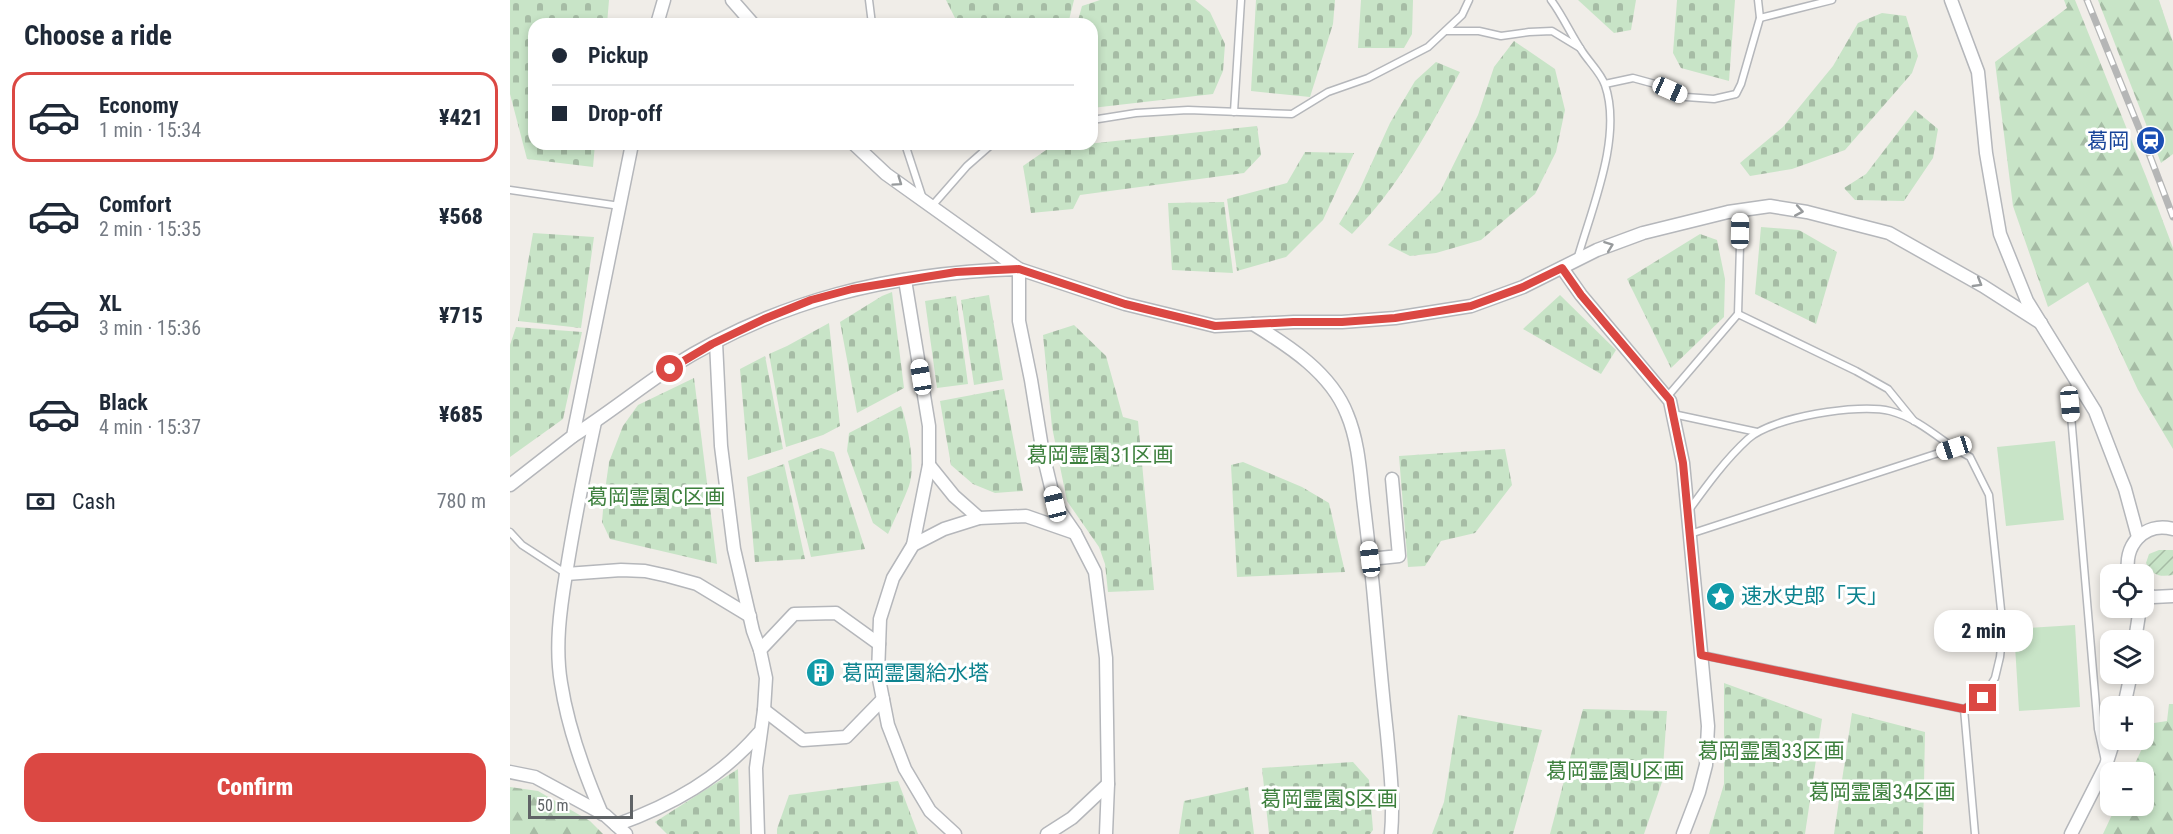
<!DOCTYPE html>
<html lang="en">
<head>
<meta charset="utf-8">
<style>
	:root { --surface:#fff; --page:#f6f6f7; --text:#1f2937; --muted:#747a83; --line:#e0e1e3; --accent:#db4843 }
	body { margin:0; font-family:"Roboto Condensed","Noto Sans JP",sans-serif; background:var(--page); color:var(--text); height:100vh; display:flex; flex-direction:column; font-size:22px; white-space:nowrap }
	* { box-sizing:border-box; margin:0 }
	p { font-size:20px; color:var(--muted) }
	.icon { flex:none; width:33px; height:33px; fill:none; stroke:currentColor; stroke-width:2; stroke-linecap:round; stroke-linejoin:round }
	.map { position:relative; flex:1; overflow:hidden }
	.side { display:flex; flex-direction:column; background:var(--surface); width:510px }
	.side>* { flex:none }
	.banner { position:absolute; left:18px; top:18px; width:570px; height:132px; border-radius:18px; box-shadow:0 3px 9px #0003; display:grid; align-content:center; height:132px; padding:0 24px; background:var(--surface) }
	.tools { position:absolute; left:1590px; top:564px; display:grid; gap:12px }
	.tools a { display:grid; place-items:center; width:54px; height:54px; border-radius:12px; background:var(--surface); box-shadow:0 3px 9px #0003; font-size:30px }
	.scale { position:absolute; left:18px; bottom:15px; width:105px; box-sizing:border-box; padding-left:6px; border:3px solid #5f6366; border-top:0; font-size:16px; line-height:21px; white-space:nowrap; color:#5f6366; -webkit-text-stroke:4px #fff; paint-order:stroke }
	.end { position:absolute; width:27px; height:27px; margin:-14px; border:8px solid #db4843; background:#fff; box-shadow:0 0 0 3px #fff }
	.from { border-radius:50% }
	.bubble { position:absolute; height:42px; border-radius:18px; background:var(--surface); box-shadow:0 3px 9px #0003; font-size:20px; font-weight:800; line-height:42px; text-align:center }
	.car { position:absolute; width:18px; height:36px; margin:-18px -9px; border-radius:8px; box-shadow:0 0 4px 2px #0007; background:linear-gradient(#fff 24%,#345 0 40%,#fff 0 76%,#345 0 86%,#fff 0) }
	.banner b { display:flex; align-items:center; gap:21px; height:57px; font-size:22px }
	.banner b+b { border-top:2px solid var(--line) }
	.banner i { width:15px; height:15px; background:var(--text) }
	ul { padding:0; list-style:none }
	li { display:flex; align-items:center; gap:18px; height:90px; margin:0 12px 9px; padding:0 12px; border:3px solid transparent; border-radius:18px }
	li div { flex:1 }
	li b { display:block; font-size:22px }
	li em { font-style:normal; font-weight:800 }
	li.active { border-color:var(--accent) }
	li>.icon { width:54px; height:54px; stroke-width:1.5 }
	h2 { padding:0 24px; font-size:27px; line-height:72px }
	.pay { display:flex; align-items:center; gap:15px; height:66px; padding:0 24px; font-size:22px }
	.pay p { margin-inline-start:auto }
	.button { display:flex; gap:12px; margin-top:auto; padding:12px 24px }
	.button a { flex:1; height:69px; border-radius:18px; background:var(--accent); color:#fff; font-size:24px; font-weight:800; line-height:69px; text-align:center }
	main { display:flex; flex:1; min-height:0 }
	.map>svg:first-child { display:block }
	.grass { fill:#c8e4c7 }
	.forest { fill:url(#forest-firs) }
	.cemetery { fill:url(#cemetery-stones) }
	.garden { fill:url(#garden-furrows) }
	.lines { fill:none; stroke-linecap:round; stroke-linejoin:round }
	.service-casing { stroke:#b5b7bb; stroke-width:9 }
	.minor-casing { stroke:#b5b7bb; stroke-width:15 }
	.service { stroke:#fff; stroke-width:6 }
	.minor { stroke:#fff; stroke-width:12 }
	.rail-casing { stroke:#b5b6b6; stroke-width:7 }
	.rail { stroke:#fff; stroke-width:4.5; stroke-dasharray:14; stroke-linecap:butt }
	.oneway { stroke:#979a9c }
	.route { stroke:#db4843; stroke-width:8 }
	.labels { text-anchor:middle; stroke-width:6; stroke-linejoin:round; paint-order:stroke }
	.transit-label { font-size:21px; fill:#164399; stroke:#fff; text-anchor:end }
	.park-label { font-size:21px; fill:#3d803d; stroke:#fff }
	.culture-label { font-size:21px; fill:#0d838f; stroke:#fff; text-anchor:start }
</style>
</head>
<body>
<main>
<section class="side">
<h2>Choose a ride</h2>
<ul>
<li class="active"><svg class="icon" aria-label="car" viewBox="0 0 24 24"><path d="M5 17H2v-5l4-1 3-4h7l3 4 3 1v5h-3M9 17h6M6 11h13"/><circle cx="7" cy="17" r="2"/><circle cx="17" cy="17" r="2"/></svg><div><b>Economy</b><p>1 min · 15:34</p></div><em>¥421</em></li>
<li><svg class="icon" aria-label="car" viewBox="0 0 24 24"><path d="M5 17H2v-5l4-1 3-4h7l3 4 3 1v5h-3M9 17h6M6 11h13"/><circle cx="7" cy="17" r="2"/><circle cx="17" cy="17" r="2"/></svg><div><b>Comfort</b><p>2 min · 15:35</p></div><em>¥568</em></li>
<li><svg class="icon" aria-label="car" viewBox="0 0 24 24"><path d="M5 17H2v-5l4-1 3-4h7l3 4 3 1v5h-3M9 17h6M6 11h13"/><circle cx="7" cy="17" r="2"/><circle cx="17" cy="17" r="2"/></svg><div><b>XL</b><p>3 min · 15:36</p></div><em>¥715</em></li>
<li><svg class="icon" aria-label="car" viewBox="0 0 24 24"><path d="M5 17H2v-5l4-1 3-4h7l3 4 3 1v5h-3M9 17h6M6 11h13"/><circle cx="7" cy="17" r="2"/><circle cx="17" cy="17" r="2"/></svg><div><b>Black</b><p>4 min · 15:37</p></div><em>¥685</em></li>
</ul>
<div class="pay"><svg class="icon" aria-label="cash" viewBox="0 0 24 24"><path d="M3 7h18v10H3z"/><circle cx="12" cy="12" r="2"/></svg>Cash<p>780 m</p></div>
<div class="button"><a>Confirm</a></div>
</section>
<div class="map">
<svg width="1663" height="834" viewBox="0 0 1663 834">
	<defs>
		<pattern id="forest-firs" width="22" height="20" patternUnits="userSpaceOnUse" patternTransform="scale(1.5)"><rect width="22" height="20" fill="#c8e4c7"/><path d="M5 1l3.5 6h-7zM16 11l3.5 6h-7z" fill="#a6bca5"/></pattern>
		<pattern id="cemetery-stones" width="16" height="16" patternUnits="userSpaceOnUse" patternTransform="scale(1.5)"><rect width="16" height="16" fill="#c8e4c7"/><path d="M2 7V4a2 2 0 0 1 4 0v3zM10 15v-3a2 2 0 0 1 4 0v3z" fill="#a6bca5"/></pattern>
		<pattern id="garden-furrows" width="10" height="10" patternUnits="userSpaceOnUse" patternTransform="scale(1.5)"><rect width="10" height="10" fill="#c8e4c7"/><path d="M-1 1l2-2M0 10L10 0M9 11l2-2" fill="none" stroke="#a6bca5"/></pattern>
	</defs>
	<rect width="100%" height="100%" fill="#f0ede8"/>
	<g class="grass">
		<polygon points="1545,441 1554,520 1496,526 1487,447"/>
		<polygon points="1565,625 1570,707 1509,711 1504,629"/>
	</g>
	<g class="forest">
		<polygon points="1554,0 1565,0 1637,179 1663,248 1663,449 1628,390 1578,282 1538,307 1503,206 1485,62 1557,8"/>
		<polygon points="1588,0 1649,0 1663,42 1663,154 1651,163"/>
		<polygon points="1659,704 1663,704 1663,834 1593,834 1606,806 1634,806 1634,772 1621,772 1644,723 1657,721"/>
		<polygon points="0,787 28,791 80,821 93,834 0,834"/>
	</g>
	<g class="cemetery">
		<polygon points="0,0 99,0 97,24 24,24 24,144 85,144 83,167 17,159 0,94"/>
		<polygon points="436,0 564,0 558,24 448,24"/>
		<polygon points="590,0 685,0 700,12 715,44 713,71 703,94 582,108 582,24 567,24 572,6"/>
		<polygon points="746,0 825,0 823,24 800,97 741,91"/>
		<polygon points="851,0 903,0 902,34 894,48 848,48"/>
		<polygon points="1068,0 1126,0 1121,30 1104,33"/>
		<polygon points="1167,0 1225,0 1219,81 1171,68 1163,53"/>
		<polygon points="1372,13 1396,16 1408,56 1402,73 1335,150 1282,169 1240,176 1230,163 1273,127 1323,66 1348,23"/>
		<polygon points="1004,41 1045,69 1055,110 1046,152 1025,194 971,240 926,253 900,256 878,245 930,192 968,115 984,67"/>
		<path d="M926,62L950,72C918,131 889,187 842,234L829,224L849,191L880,123L905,81Z"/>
		<polygon points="1405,110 1428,129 1423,158 1394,201 1345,200 1334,188 1356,174"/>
		<polygon points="747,126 751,155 734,173 570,195 563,209 521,213 513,166 539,148"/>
		<polygon points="795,152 844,153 813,220 776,257 727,271 717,199 777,183"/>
		<polygon points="714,202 723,273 662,270 658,203"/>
		<polygon points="1251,227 1289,230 1327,252 1306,324 1245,294"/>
		<polygon points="23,233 84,237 71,328 8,321"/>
		<polygon points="1190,234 1207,240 1215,279 1214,317 1161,368 1117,279"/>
		<polygon points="382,292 394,388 347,413 330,322 372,296"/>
		<polygon points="479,295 493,380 464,385 451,300"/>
		<polygon points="1050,295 1106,350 1091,374 1013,329"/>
		<polygon points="446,296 458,384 427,388 415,301"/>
		<polygon points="319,323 330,426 313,435 276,447 259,354 277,346"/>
		<polygon points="564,325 596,356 613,417 628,421 644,590 598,592 595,564 589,547 557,501 542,427 533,335"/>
		<polygon points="6,327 72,332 53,419 0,457 0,345"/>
		<polygon points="255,356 273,449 238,460 230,369"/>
		<polygon points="184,378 207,564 100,539 92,522 94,498 99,462 113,426 128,405"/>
		<polygon points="494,389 513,491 485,493 463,484 441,465 430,401"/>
		<path d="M391,406C398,425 406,465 399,486C393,502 385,518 378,534L363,523L337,451L339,433Z"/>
		<polygon points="311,448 324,452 355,549 301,557 278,461"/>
		<polygon points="995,449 1002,485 965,533 931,541 915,566 898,567 889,456"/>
		<polygon points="733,462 792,487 819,503 835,572 727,577 721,465"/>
		<polygon points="274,464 295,559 245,562 237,477"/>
		<polygon points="1214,683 1312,719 1295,834 1199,834 1214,784"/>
		<polygon points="1073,709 1157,711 1152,782 1134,834 1040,834"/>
		<polygon points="1342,713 1415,732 1413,834 1324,834"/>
		<polygon points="948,715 1032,730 1003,834 922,834 934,802"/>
		<polygon points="843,762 859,780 863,830 860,834 759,834 752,768"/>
		<polygon points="228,769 230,834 157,834 145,822"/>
		<polygon points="388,781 408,834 267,834 267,829 279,795"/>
		<polygon points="738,787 744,834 669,834 674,801"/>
	</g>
	<path class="garden" d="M1649,550H1663V575C1650,577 1642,576 1636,563L1639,554Z"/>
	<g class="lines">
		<defs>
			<g id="service">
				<polyline points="359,0 362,24"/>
				<path d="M1041,0C1053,16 1061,35 1072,51C1079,62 1091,73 1095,85C1113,137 1081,210 1067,260"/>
				<polyline points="1250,18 1322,0"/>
				<polyline points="936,31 969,31 991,36 1019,32 1042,31 1070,48"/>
				<polyline points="1095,84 1123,78 1145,84 1176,97 1204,99 1226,94 1231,84 1250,18 1248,0"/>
				<polyline points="724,112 731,0"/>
				<polyline points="582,120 626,113 678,110 782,114 818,92 858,78 918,47 952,15 959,0"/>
				<polyline points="395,144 413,199"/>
				<polyline points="0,190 110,206"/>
				<polyline points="422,206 457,166 482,144"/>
				<polyline points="1228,314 1346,371 1378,389 1404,421"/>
				<polyline points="1566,381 1560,404 1588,729 1595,761"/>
				<polyline points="1157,397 1228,314 1231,211"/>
				<polyline points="1163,414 1247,432"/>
				<path d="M1179,510C1197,485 1216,459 1238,439C1262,417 1349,403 1380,411C1404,417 1424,434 1444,448"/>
				<polyline points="0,532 12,545 55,573"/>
				<polyline points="1180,534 1444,448 1460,457 1479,495 1493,629 1490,657 1485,678 1473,698 1454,709 1192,655"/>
				<polyline points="1454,709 1465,834"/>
			</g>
			<g id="minor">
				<polyline points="222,0 243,24"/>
				<polyline points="1441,0 1468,72 1476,153 1490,234 1517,301 1585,411 1615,489 1628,537"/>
				<polyline points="147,24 154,0"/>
				<polyline points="344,144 376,174 509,269 615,304 705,326 784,322 832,322 885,318 961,306 1013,287 1087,250 1133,233 1218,212 1260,206 1297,212 1379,233 1473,286 1531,323"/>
				<polyline points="1052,268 1071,295 1160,401 1173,463 1198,726 1196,765 1189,792 1173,834"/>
				<polyline points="395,280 419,426 419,465 403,545"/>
				<path d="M743,324C779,346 821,373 837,414C848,440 850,470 853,498C857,532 861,565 864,598C868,643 872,689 877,734C880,767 884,801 881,834"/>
				<polyline points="206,342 211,446 224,549 243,631 250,650 256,678 254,710 246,768 248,834"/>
				<path d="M85,422C74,473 64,523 56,574C50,610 45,647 51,683C58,729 74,772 92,814"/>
				<path d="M63,436C96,415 127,390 160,368C269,299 381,273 509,269V321L521,380L533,454L545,504L565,533L585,572L596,658L598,784L596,834"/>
				<polyline points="419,465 444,496 469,518"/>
				<polyline points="0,485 63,436 122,144"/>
				<polyline points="860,559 889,556 882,479"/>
				<polyline points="56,574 111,570 135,571 158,576 187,584 240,616"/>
				<path d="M1619,574C1612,547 1634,521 1663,529"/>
				<polyline points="1634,592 1643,597 1663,596"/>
				<polyline points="1625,640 1630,608"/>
				<polyline points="250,650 284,614 326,613 369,644"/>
				<polyline points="1614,706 1621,674"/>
				<polyline points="254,710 293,740 336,737 373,699"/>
				<polyline points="0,772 25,777 95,815 116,834"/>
				<path d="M106,825C162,805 210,778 249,733"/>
				<polyline points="445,834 420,811 395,769 378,725 368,674 370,619 383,578 403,545 434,529 469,518 516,516 565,533"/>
				<polyline points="537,834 562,818 598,784"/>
				<polyline points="1561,834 1596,765 1604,740"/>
			</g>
		</defs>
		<use href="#service" class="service-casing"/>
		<use href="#minor" class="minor-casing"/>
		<use href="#service" class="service"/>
		<use href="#minor" class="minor"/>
		<defs>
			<polyline id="rail" points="1577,0 1635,143 1663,217"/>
		</defs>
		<use href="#rail" class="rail-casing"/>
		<use href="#rail" class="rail"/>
	</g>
	<defs><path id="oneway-chevron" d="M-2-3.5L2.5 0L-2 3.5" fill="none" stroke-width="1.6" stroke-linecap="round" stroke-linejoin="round" transform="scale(1.5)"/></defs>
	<g class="oneway">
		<use href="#oneway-chevron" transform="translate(388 182) rotate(35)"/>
		<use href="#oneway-chevron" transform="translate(1289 211) rotate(10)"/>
		<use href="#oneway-chevron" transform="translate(1099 246) rotate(-21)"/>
		<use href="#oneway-chevron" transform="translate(1468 283) rotate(31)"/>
	</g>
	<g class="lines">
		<polyline class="route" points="160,369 202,344 254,319 301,300 342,289 446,272 509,269 615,304 705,326 783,322 832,322 885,318 961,306 1013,287 1052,268 1071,295 1160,400 1173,463 1191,655 1454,709 1473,698"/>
	</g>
	<defs>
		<symbol id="station-disc" viewBox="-11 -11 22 22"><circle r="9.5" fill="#1a4fb4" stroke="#fff"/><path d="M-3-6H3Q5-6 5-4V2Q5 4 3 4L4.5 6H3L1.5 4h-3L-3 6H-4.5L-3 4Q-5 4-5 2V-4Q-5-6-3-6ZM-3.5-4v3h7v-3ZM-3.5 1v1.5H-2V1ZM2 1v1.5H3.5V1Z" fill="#fff"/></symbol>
		<symbol id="sight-disc" viewBox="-11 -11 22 22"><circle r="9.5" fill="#0f9aa8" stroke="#fff"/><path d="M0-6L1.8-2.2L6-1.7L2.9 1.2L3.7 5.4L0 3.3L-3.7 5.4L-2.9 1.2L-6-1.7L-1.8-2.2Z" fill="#fff"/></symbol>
		<symbol id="building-disc" viewBox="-11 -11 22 22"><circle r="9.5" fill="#0f9aa8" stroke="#fff"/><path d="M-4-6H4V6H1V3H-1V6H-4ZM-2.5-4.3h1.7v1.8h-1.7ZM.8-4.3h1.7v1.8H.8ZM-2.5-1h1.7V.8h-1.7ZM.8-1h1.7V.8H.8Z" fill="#fff"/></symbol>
	</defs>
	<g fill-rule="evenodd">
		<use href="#station-disc" x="1624" y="124" width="33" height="33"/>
		<use href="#sight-disc" x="1194" y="580" width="33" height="33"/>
		<use href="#building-disc" x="294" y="656" width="33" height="33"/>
	</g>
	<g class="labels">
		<g class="transit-label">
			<text x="1619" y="148">葛岡</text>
		</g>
		<g class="park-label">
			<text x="590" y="462">葛岡霊園31区画</text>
			<text x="146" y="504">葛岡霊園C区画</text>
			<text x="1261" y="758">葛岡霊園33区画</text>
			<text x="1105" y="778">葛岡霊園U区画</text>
			<text x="1372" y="799">葛岡霊園34区画</text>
			<text x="819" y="806">葛岡霊園S区画</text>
		</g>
		<g class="culture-label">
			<text x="1231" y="603">速水史郎「天」</text>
			<text x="332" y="680">葛岡霊園給水塔</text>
		</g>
	</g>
</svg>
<div class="tools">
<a><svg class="icon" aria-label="locate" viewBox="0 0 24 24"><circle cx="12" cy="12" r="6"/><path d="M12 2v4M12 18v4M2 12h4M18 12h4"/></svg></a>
<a><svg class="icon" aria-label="layers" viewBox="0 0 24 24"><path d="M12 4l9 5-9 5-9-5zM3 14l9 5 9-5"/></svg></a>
<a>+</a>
<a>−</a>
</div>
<div class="scale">50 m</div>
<i class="end from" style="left:160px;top:369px"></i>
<i class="end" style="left:1473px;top:698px"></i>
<div class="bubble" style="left:1424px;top:610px;width:99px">2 min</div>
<i class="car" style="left:1160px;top:90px;rotate:114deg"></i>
<i class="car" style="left:1230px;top:231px;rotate:1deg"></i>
<i class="car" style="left:411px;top:377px;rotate:351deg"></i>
<i class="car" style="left:1560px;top:404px;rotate:175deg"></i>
<i class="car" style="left:1444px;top:448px;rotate:252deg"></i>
<i class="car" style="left:545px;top:504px;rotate:346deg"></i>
<i class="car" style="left:860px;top:559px;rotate:353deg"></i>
<div class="banner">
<b><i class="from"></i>Pickup</b>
<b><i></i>Drop-off</b>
</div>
</div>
</main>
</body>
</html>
